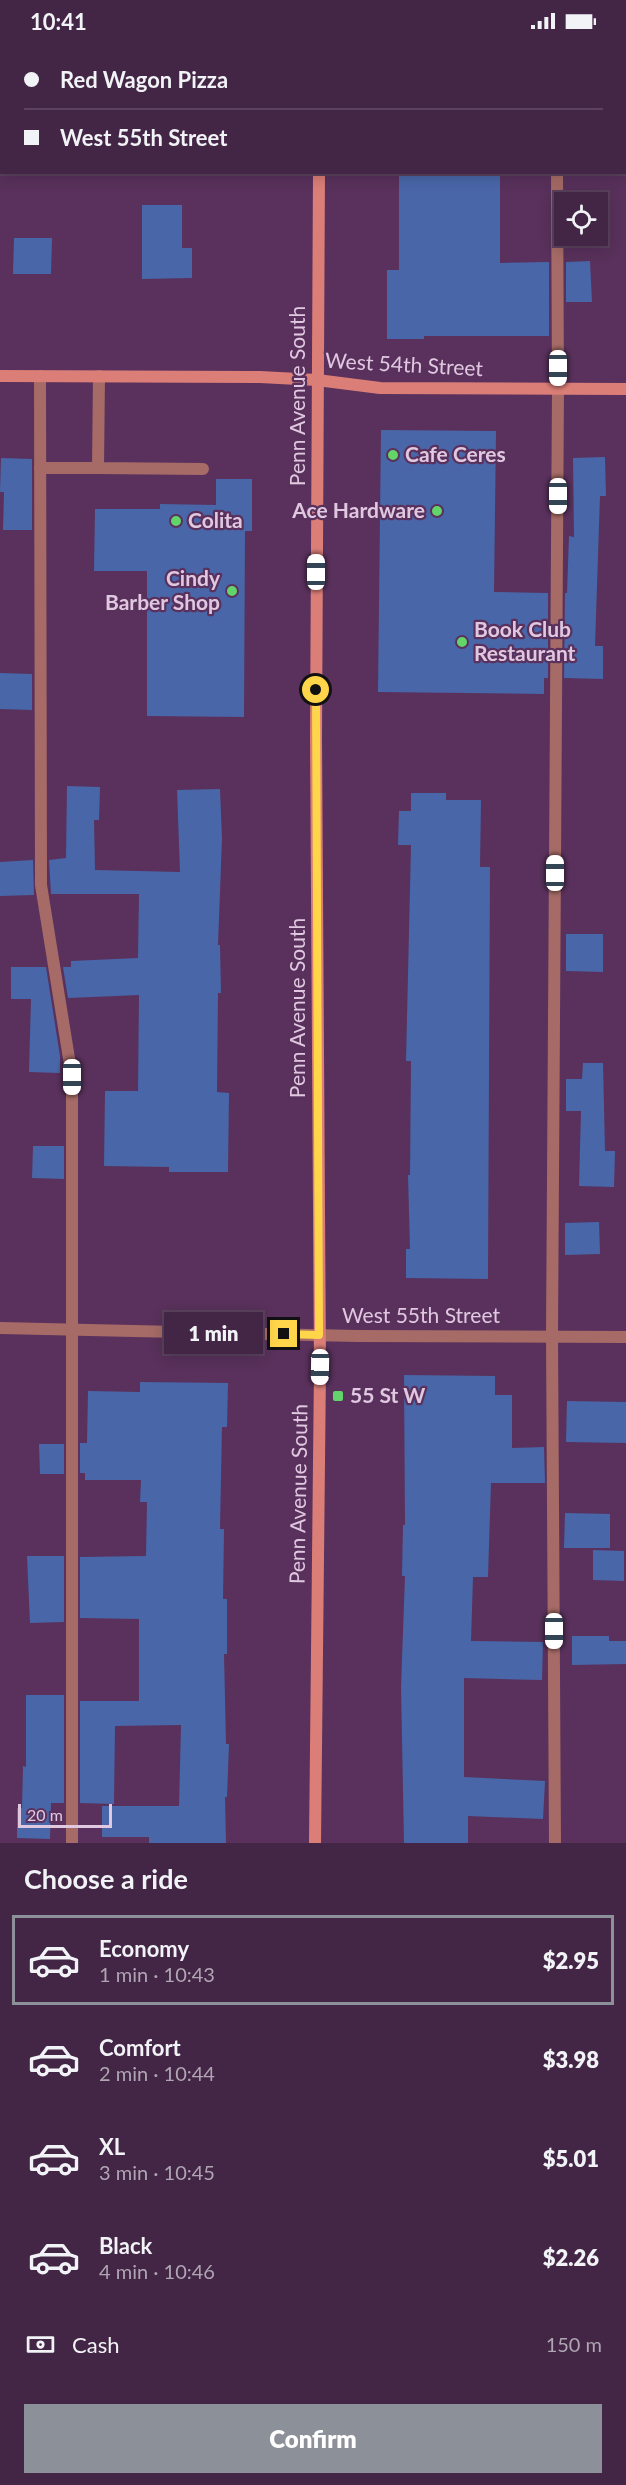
<!DOCTYPE html>
<html lang="en">
<head>
<meta charset="utf-8">
<style>
	:root { --surface:#432545; --page:#4a2d4c; --text:#f1f3f6; --muted:#afa5b3; --line:#5b425e; --accent:#8c9099 }
	body { margin:0; font-family:Lato,sans-serif; background:var(--page); color:var(--text); height:100vh; display:flex; flex-direction:column; font-size:22px; white-space:nowrap }
	* { box-sizing:border-box; margin:0 }
	p { font-size:20px; color:var(--muted) }
	.icon { flex:none; width:33px; height:33px; fill:none; stroke:currentColor; stroke-width:2; stroke-linecap:round; stroke-linejoin:round }
	.map { position:relative; height:1801px; overflow:hidden }
	.sheet { display:flex; flex-direction:column; background:var(--surface); flex:1 }
	.sheet>* { flex:none }
	.hud { position:absolute; left:0px; top:0px; width:627px; height:132px; box-shadow:0 3px 15px #0003,0 0 0 2px var(--line); display:grid; align-content:center; height:132px; padding:0 24px; background:var(--surface) }
	.fabs { position:absolute; left:554px; top:150px; display:grid; gap:12px }
	.fabs a { display:grid; place-items:center; width:54px; height:54px; border-radius:0px; background:var(--surface); box-shadow:0 3px 15px #0003,0 0 0 2px var(--line); font-size:30px }
	.scale { position:absolute; left:18px; bottom:15px; width:94px; box-sizing:border-box; padding-left:6px; border:3px solid #e0c8e1; border-top:0; font-size:16px; line-height:21px; white-space:nowrap; color:#e0c8e1; -webkit-text-stroke:4px #59315c; paint-order:stroke }
	.end { position:absolute; width:27px; height:27px; margin:-14px; border:8px solid #ffd54a; background:#111; box-shadow:0 0 0 3px #111 }
	.from { border-radius:50% }
	.bubble { position:absolute; height:42px; border-radius:0px; background:var(--surface); box-shadow:0 3px 15px #0003,0 0 0 2px var(--line); font-size:20px; font-weight:800; line-height:42px; text-align:center }
	.car { position:absolute; width:18px; height:36px; margin:-18px -9px; border-radius:8px; box-shadow:0 0 4px 2px #0007; background:linear-gradient(#fff 24%,#345 0 40%,#fff 0 76%,#345 0 86%,#fff 0) }
	.hud b { display:flex; align-items:center; gap:21px; height:57px; font-size:22px }
	.hud b+b { border-top:2px solid var(--line) }
	.hud i { width:15px; height:15px; background:var(--text) }
	ul { padding:0; list-style:none }
	li { display:flex; align-items:center; gap:18px; height:90px; margin:0 12px 9px; padding:0 12px; border:3px solid transparent; border-radius:0px }
	li div { flex:1 }
	li b { display:block; font-size:22px }
	li em { font-style:normal; font-weight:800 }
	li.selected { border-color:var(--accent) }
	li>.icon { width:54px; height:54px; stroke-width:1.5 }
	h2 { padding:0 24px; font-size:27px; line-height:72px }
	.pay { display:flex; align-items:center; gap:15px; height:66px; padding:0 24px; font-size:22px }
	.pay p { margin-inline-start:auto }
	.primary-button { display:flex; gap:12px; margin-top:auto; padding:12px 24px }
	.primary-button a { flex:1; height:69px; border-radius:0px; background:var(--accent); color:#fff; font-size:24px; font-weight:800; line-height:69px; text-align:center }
	.status { display:flex; justify-content:space-between; align-items:center; height:42px; padding:0 30px; background:var(--surface); direction:ltr }
	.status svg { height:16px; fill:currentColor }
	.map>svg:first-child { display:block }
	.building { fill:#4966a8 }
	.lines { fill:none; stroke-linecap:round; stroke-linejoin:round }
	.lane { stroke:#a66b66; stroke-width:12 }
	.street { stroke:#a66b66; stroke-width:12 }
	.secondary { stroke:#db7e78; stroke-width:12 }
	.route { stroke:#ffd54a; stroke-width:8 }
	.poi-dot { fill:#62d469; stroke:#59315c; stroke-width:2 }
	.labels { text-anchor:middle; stroke-width:4.5; stroke-linejoin:round; paint-order:stroke }
	.street-label { font-size:21px; fill:#e0c8e1; stroke:#59315c }
	.poi-label { font-size:21px; font-weight:bold; fill:#e0c8e1; stroke:#59315c; text-anchor:start }
</style>
</head>
<body>
<div class="status"><b>10:41</b><svg viewBox="0 0 49 12"><path d="M0 12V9h3v3zM5 12V6h3v6zM10 12V3h3v9zM15 12V0h3v12zM26 1h20v11H26zM47 4h2v5h-2z"/></svg></div>
<div class="map">
<svg width="626" height="1801" viewBox="0 0 626 1801">
	<rect width="100%" height="100%" fill="#59315c"/>
	<g class="building">
		<polygon points="399,130 500,130 500,221 549,220 549,294 424,294 424,297 387,297 387,228 399,228"/>
		<polygon points="142,163 182,163 182,206 192,206 192,236 142,237"/>
		<polygon points="14,196 52,196 51,232 13,232"/>
		<polygon points="590,219 592,260 566,260 566,220"/>
		<polygon points="381,388 496,389 494,550 548,551 548,636 544,636 544,652 378,650"/>
		<polygon points="605,415 606,454 600,454 595,604 603,604 603,637 564,636 565,551 567,551 569,494 574,495 573,416"/>
		<polygon points="1,416 32,417 32,488 3,488 4,450 0,450"/>
		<polygon points="216,437 252,437 252,489 245,489 244,675 147,674 147,529 94,529 95,467 160,467 160,462 216,463"/>
		<polygon points="0,631 32,632 32,668 0,667"/>
		<polygon points="67,744 100,745 99,778 94,778 95,828 180,830 177,748 220,747 222,797 218,903 220,903 221,951 218,951 217,1050 229,1051 228,1130 169,1130 169,1125 104,1124 105,1049 138,1049 139,953 68,956 63,925 71,925 71,919 138,916 139,852 51,852 49,818 66,816"/>
		<polygon points="411,751 446,751 446,758 481,758 480,825 490,825 488,1237 406,1236 406,1207 410,1207 408,1133 410,1133 411,1019 406,1019 411,803 398,803 399,769 411,769"/>
		<polygon points="33,818 34,853 0,854 0,820"/>
		<polygon points="566,892 603,892 603,930 566,929"/>
		<polygon points="11,925 46,925 60,1014 60,1031 29,1030 31,957 11,957"/>
		<polygon points="583,1021 603,1021 605,1109 615,1109 614,1145 579,1144 581,1069 566,1069 566,1037 582,1037"/>
		<polygon points="33,1104 64,1104 64,1137 32,1136"/>
		<polygon points="599,1180 600,1212 565,1213 565,1181"/>
		<polygon points="404,1333 495,1334 495,1353 512,1353 512,1406 544,1405 545,1441 491,1441 488,1535 473,1535 471,1599 543,1600 542,1638 464,1636 464,1735 545,1739 543,1777 468,1774 468,1801 404,1801 401,1645 405,1534 402,1534 403,1483 405,1483"/>
		<polygon points="140,1340 228,1341 227,1385 222,1385 220,1487 224,1487 223,1557 227,1557 227,1612 224,1612 226,1702 229,1702 227,1755 225,1755 226,1801 149,1801 149,1795 102,1795 102,1764 179,1764 181,1683 115,1684 114,1762 80,1761 80,1659 139,1659 139,1577 80,1576 80,1515 146,1514 147,1460 140,1460 141,1438 85,1438 85,1431 80,1431 80,1401 87,1401 88,1349 140,1350"/>
		<polygon points="567,1359 626,1360 626,1401 566,1400"/>
		<polygon points="39,1402 64,1402 64,1432 40,1432"/>
		<polygon points="565,1471 610,1472 610,1506 564,1506"/>
		<polygon points="593,1508 624,1509 624,1539 593,1538"/>
		<polygon points="27,1514 64,1514 64,1580 30,1581"/>
		<polygon points="572,1594 609,1594 609,1599 626,1599 626,1622 572,1623"/>
		<polygon points="26,1653 64,1653 64,1761 51,1761 50,1797 17,1796 17,1766 22,1766 23,1724 26,1725"/>
	</g>
	<g class="lines">
		<g class="lane">
			<polyline points="556,0 556,2"/>
			<polyline points="40,334 41,843 72,1035 72,1801"/>
			<polyline points="99,334 98,426 203,427"/>
			<polyline points="40,426 98,426"/>
			<polyline points="555,1801 552,1293 558,347 557,130"/>
		</g>
		<polyline class="street" points="0,1286 357,1294 626,1295"/>
		<g class="secondary">
			<polyline points="320,2 320,0"/>
			<polyline points="0,334 260,335 317,338 380,346 626,347"/>
			<polyline points="315,1801 320,1325 316,695 319,130"/>
		</g>
	</g>
	<g class="lines">
		<polyline class="route" points="284,1292 319,1293 316,648"/>
	</g>
	<g class="poi-dot">
		<circle cx="393" cy="413" r="6"/>
		<circle cx="437" cy="469" r="6"/>
		<circle cx="176" cy="479" r="6"/>
		<circle cx="232" cy="549" r="6"/>
		<circle cx="462" cy="600" r="6"/>
		<rect x="332" y="1348" width="12" height="12" rx="3"/>
	</g>
	<g class="labels">
		<g class="street-label">
			<text transform="translate(404 323) rotate(3)" y="7">West 54th Street</text>
			<text transform="translate(298 354) rotate(-90)" y="7">Penn Avenue South</text>
			<text transform="translate(298 966) rotate(-90)" y="7">Penn Avenue South</text>
			<text x="421" y="1281">West 55th Street</text>
			<text transform="translate(299 1452) rotate(-89)" y="7">Penn Avenue South</text>
		</g>
		<g class="poi-label">
			<text x="405" y="420">Cafe Ceres</text>
			<text x="425" y="476" text-anchor="end">Ace Hardware</text>
			<text x="188" y="486">Colita</text>
			<text x="220" y="544" text-anchor="end">Cindy<tspan x="220" dy="24">Barber Shop</tspan></text>
			<text x="474" y="595">Book Club<tspan x="474" dy="24">Restaurant</tspan></text>
			<text x="350" y="1361">55 St W</text>
		</g>
	</g>
</svg>
<div class="fabs">
<a><svg class="icon" aria-label="locate" viewBox="0 0 24 24"><circle cx="12" cy="12" r="6"/><path d="M12 2v4M12 18v4M2 12h4M18 12h4"/></svg></a>
</div>
<div class="scale">20 m</div>
<i class="end from" style="left:316px;top:648px"></i>
<i class="end" style="left:284px;top:1292px"></i>
<div class="bubble" style="left:164px;top:1270px;width:99px">1 min</div>
<i class="car" style="left:558px;top:326px;rotate:180deg"></i>
<i class="car" style="left:558px;top:454px;rotate:180deg"></i>
<i class="car" style="left:316px;top:530px;rotate:0deg"></i>
<i class="car" style="left:555px;top:831px;rotate:0deg"></i>
<i class="car" style="left:72px;top:1035px;rotate:180deg"></i>
<i class="car" style="left:320px;top:1325px;rotate:181deg"></i>
<i class="car" style="left:554px;top:1589px;rotate:180deg"></i>
<div class="hud">
<b><i class="from"></i>Red Wagon Pizza</b>
<b><i></i>West 55th Street</b>
</div>
</div>
<section class="sheet">
<h2>Choose a ride</h2>
<ul>
<li class="selected"><svg class="icon" aria-label="car" viewBox="0 0 24 24"><path d="M5 17H2v-5l4-1 3-4h7l3 4 3 1v5h-3M9 17h6M6 11h13"/><circle cx="7" cy="17" r="2"/><circle cx="17" cy="17" r="2"/></svg><div><b>Economy</b><p>1 min · 10:43</p></div><em>$2.95</em></li>
<li><svg class="icon" aria-label="car" viewBox="0 0 24 24"><path d="M5 17H2v-5l4-1 3-4h7l3 4 3 1v5h-3M9 17h6M6 11h13"/><circle cx="7" cy="17" r="2"/><circle cx="17" cy="17" r="2"/></svg><div><b>Comfort</b><p>2 min · 10:44</p></div><em>$3.98</em></li>
<li><svg class="icon" aria-label="car" viewBox="0 0 24 24"><path d="M5 17H2v-5l4-1 3-4h7l3 4 3 1v5h-3M9 17h6M6 11h13"/><circle cx="7" cy="17" r="2"/><circle cx="17" cy="17" r="2"/></svg><div><b>XL</b><p>3 min · 10:45</p></div><em>$5.01</em></li>
<li><svg class="icon" aria-label="car" viewBox="0 0 24 24"><path d="M5 17H2v-5l4-1 3-4h7l3 4 3 1v5h-3M9 17h6M6 11h13"/><circle cx="7" cy="17" r="2"/><circle cx="17" cy="17" r="2"/></svg><div><b>Black</b><p>4 min · 10:46</p></div><em>$2.26</em></li>
</ul>
<div class="pay"><svg class="icon" aria-label="cash" viewBox="0 0 24 24"><path d="M3 7h18v10H3z"/><circle cx="12" cy="12" r="2"/></svg>Cash<p>150 m</p></div>
<div class="primary-button"><a>Confirm</a></div>
</section>
</body>
</html>
